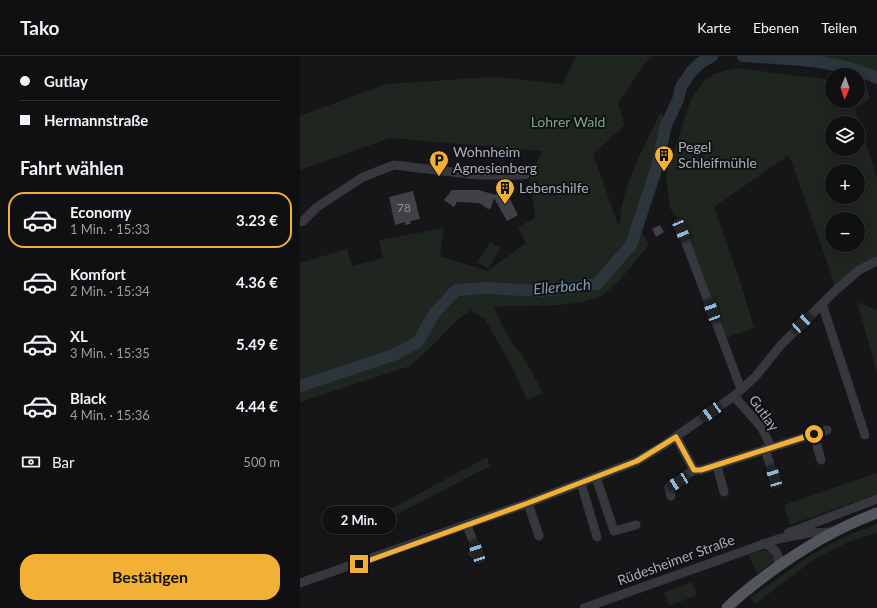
<!DOCTYPE html>
<html lang="de">
<head>
<meta charset="utf-8">
<style>
	:root { --surface:#101012; --page:#19191b; --text:#f1f3f6; --muted:#9c9d9f; --line:#303032; --accent:#f2b134 }
	body { margin:0; font-family:Lato,sans-serif; background:var(--page); color:var(--text); height:100vh; display:flex; flex-direction:column; font-size:15px; white-space:nowrap }
	* { box-sizing:border-box; margin:0 }
	p { font-size:13px; color:var(--muted) }
	.icon { flex:none; width:22px; height:22px; fill:none; stroke:currentColor; stroke-width:2; stroke-linecap:round; stroke-linejoin:round }
	.map { position:relative; flex:1; overflow:hidden }
	.details { display:flex; flex-direction:column; background:var(--surface); width:300px }
	.details>* { flex:none }
	.guide { display:grid; align-content:center; height:88px; padding:0 20px; background:var(--surface) }
	.needle { width:26px; rotate:182deg }
	.fabs { position:absolute; left:525px; top:12px; display:grid; gap:8px }
	.fabs a { display:grid; place-items:center; width:40px; height:40px; border-radius:50%; background:var(--surface); box-shadow:0 2px 10px #0003,0 0 0 1px var(--line); font-size:20px }
	.end { position:absolute; width:18px; height:18px; margin:-9px; border:5px solid #f2b134; background:#111; box-shadow:0 0 0 2px #111 }
	.from { border-radius:50% }
	.bubble { position:absolute; height:28px; border-radius:14px; background:var(--surface); box-shadow:0 2px 10px #0003,0 0 0 1px var(--line); font-size:13px; font-weight:700; line-height:28px; text-align:center }
	.car { position:absolute; width:12px; height:24px; margin:-12px -6px; border-radius:5px; box-shadow:0 0 3px 1px #0007; background:linear-gradient(#222 24%,#8ab4d8 0 40%,#222 0 76%,#8ab4d8 0 86%,#222 0) }
	.guide b { display:flex; align-items:center; gap:14px; height:38px; font-size:15px }
	.guide b+b { border-top:1px solid var(--line) }
	.guide i { width:10px; height:10px; background:var(--text) }
	ul { padding:0; list-style:none }
	li { display:flex; align-items:center; gap:12px; height:56px; margin:0 8px 6px; padding:0 12px; border:2px solid transparent; border-radius:16px }
	li div { flex:1 }
	li b { display:block; font-size:15px }
	li em { font-style:normal; font-weight:700 }
	li.selected { border-color:var(--accent) }
	li>.icon { width:36px; height:36px; stroke-width:1.5 }
	h2 { padding:0 20px; font-size:18px; line-height:48px }
	.pay { display:flex; align-items:center; gap:10px; height:44px; padding:0 20px; font-size:15px }
	.pay p { margin-inline-start:auto }
	.button { display:flex; gap:8px; margin-top:auto; padding:8px 20px }
	.button a { flex:1; height:46px; border-radius:16px; background:var(--accent); color:#111; font-size:16px; font-weight:700; line-height:46px; text-align:center }
	header { display:flex; align-items:center; gap:24px; box-sizing:border-box; height:56px; padding:0 20px; background:var(--surface); border-bottom:1px solid var(--line) }
	header strong { font-size:19px }
	nav { display:flex; gap:22px; margin-inline-start:auto; font-size:14px }
	main { display:flex; flex:1; min-height:0 }
	.map>svg:first-child { display:block }
	.green { fill:#1e261f; fill-rule:evenodd }
	.lines { fill:none; stroke-linecap:round; stroke-linejoin:round }
	.river { stroke:#2c353c; stroke-width:12 }
	.building { fill:#404145 }
	.minor { stroke:#37383d; stroke-width:9 }
	.major { stroke:#53555c; stroke-width:11 }
	.route { stroke:#f2b134; stroke-width:5 }
	.labels { text-anchor:middle; stroke-width:4; stroke-linejoin:round; paint-order:stroke }
	.number-label { font-size:12px; fill:#8e929b }
	.park-label { font-size:14px; fill:#7fa381; stroke:#111113 }
	.poi-label { font-size:14px; fill:#a8adb8; stroke:#111113; text-anchor:start }
	.street-label { font-size:14px; fill:#a8adb8; stroke:#111113 }
	.water-label { font-size:15px; font-style:italic; fill:#7f9bb3; stroke:#111113 }
</style>
</head>
<body>
<header>
<strong>Tako</strong>
<nav><a>Karte</a><a>Ebenen</a><a>Teilen</a></nav>
</header>
<main>
<section class="details">
<div class="guide">
<b><i class="from"></i>Gutlay</b>
<b><i></i>Hermannstraße</b>
</div>
<h2>Fahrt wählen</h2>
<ul>
<li class="selected"><svg class="icon" aria-label="car" viewBox="0 0 24 24"><path d="M5 17H2v-5l4-1 3-4h7l3 4 3 1v5h-3M9 17h6M6 11h13"/><circle cx="7" cy="17" r="2"/><circle cx="17" cy="17" r="2"/></svg><div><b>Economy</b><p>1 Min. · 15:33</p></div><em>3.23 €</em></li>
<li><svg class="icon" aria-label="car" viewBox="0 0 24 24"><path d="M5 17H2v-5l4-1 3-4h7l3 4 3 1v5h-3M9 17h6M6 11h13"/><circle cx="7" cy="17" r="2"/><circle cx="17" cy="17" r="2"/></svg><div><b>Komfort</b><p>2 Min. · 15:34</p></div><em>4.36 €</em></li>
<li><svg class="icon" aria-label="car" viewBox="0 0 24 24"><path d="M5 17H2v-5l4-1 3-4h7l3 4 3 1v5h-3M9 17h6M6 11h13"/><circle cx="7" cy="17" r="2"/><circle cx="17" cy="17" r="2"/></svg><div><b>XL</b><p>3 Min. · 15:35</p></div><em>5.49 €</em></li>
<li><svg class="icon" aria-label="car" viewBox="0 0 24 24"><path d="M5 17H2v-5l4-1 3-4h7l3 4 3 1v5h-3M9 17h6M6 11h13"/><circle cx="7" cy="17" r="2"/><circle cx="17" cy="17" r="2"/></svg><div><b>Black</b><p>4 Min. · 15:36</p></div><em>4.44 €</em></li>
</ul>
<div class="pay"><svg class="icon" aria-label="cash" viewBox="0 0 24 24"><path d="M3 7h18v10H3z"/><circle cx="12" cy="12" r="2"/></svg>Bar<p>500 m</p></div>
<div class="button"><a>Bestätigen</a></div>
</section>
<div class="map">
<svg width="577" height="552" viewBox="0 0 577 552">
	<rect width="100%" height="100%" fill="#161618"/>
	<g class="green">
		<path d="M276,0H353L345,7L318,48L325,69L293,98L319,171C320,166 320,159 321,153C328,120 346,87 360,57L370,66L367,86L342,176L349,189C335,205 322,224 305,237C284,254 222,248 194,251C201,267 209,285 221,297L241,333V338L227,344L211,309L185,263L176,258L172,254L158,263L132,290L110,310L0,346V207L47,193L52,210L83,202L79,184L144,172L140,200L188,215L226,187L218,171L235,162L230,121L242,95L90,82L0,114V60L86,28L195,21L263,28Z"/>
		<polygon points="473,0 577,0 577,19 527,4"/>
		<path d="M435,12L532,24V45H558V31L568,34L570,42L555,53L577,122V202L535,229L489,99L414,151L441,228L454,272L425,282L383,171L370,152L366,119L391,43L403,26L414,18ZM532,67H558V93H532ZM532,115H558V141H532ZM532,163H558V189H532Z"/>
		<polygon points="190,186 201,192 188,213 177,206"/>
		<polygon points="557,246 577,254 577,317"/>
		<polygon points="187,401 190,410 88,463 85,456"/>
		<polygon points="577,417 577,438 490,469 484,449"/>
		<polygon points="577,468 577,477 548,486 516,502 455,548 450,542 511,499 546,480"/>
		<polygon points="463,494 472,497 475,501 474,505 457,518 449,499"/>
		<polygon points="392,526 397,539 369,550 364,537"/>
	</g>
	<g class="lines">
		<g class="river">
			<path d="M443,0C488,3 535,3 577,22"/>
			<polyline points="0,330 96,298 118,286 134,258 156,234 186,232 242,235 297,228 331,189 356,114 366,69 378,44 381,31 391,16 400,7 412,0"/>
		</g>
	</g>
	<g class="building">
		<polygon points="152,134 178,134 196,139 198,134 207,137 218,159 207,165 194,142 191,152 188,153 179,147 157,146 154,151 144,144"/>
		<polygon points="113,135 120,163 110,165 111,168 105,169 105,166 95,169 89,141"/>
		<polygon points="360,169 364,176 356,181 352,173"/>
	</g>
	<g class="lines">
		<g class="minor">
			<polyline points="0,166 3,165 17,151 63,121 94,109 177,119 225,119"/>
			<polyline points="381,173 441,333"/>
			<polyline points="522,248 565,379"/>
			<polyline points="434,340 462,372 471,391"/>
			<polyline points="514,378 521,404"/>
			<polyline points="376,381 394,414 401,414 527,374"/>
			<polyline points="465,393 474,421"/>
			<polyline points="417,410 424,436"/>
			<polyline points="296,421 314,475 336,469"/>
			<polyline points="281,427 297,481"/>
			<polyline points="371,440 369,431 394,414"/>
			<polyline points="228,447 239,480"/>
			<polyline points="167,469 177,496 173,497"/>
			<polyline points="488,477 577,443"/>
			<path d="M464,487C475,493 483,499 476,512"/>
			<polyline points="0,527 228,447 337,405 364,389 434,340 455,321 481,289 537,233 559,214 577,205"/>
			<polyline points="284,552 478,483 509,477 533,476"/>
		</g>
		<path class="major" d="M427,552C438,540 452,530 465,520C500,494 536,472 577,457"/>
	</g>
	<g class="lines">
		<polyline class="route" points="59,508 228,447 337,405 376,381 394,414 401,414 514,378"/>
	</g>
	<defs>
		<symbol id="building-pin" viewBox="-11 -11 22 30"><path d="M0 17L-7.5 6A9.5 9.5 0 1 1 7.5 6Z" fill="#f2b134" stroke="#111113"/><path d="M-4-6H4V6H1V3H-1V6H-4ZM-2.5-4.3h1.7v1.8h-1.7ZM.8-4.3h1.7v1.8H.8ZM-2.5-1h1.7V.8h-1.7ZM.8-1h1.7V.8H.8Z" fill="#111"/></symbol>
		<symbol id="parking-pin" viewBox="-11 -11 22 30"><path d="M0 17L-7.5 6A9.5 9.5 0 1 1 7.5 6Z" fill="#f2b134" stroke="#111113"/><path d="M-3.5-5.5H1a3.5 3.5 0 0 1 0 7H-1V5.5H-3.5ZM-1-3.4V-.6H.8a1.4 1.4 0 0 0 0-2.8Z" fill="#111"/></symbol>
	</defs>
	<g fill-rule="evenodd">
		<use href="#building-pin" x="353" y="88" width="22" height="30"/>
		<use href="#parking-pin" x="128" y="93" width="22" height="30"/>
		<use href="#building-pin" x="194" y="121" width="22" height="30"/>
	</g>
	<g class="labels">
		<g class="number-label">
			<text x="104" y="156">78</text>
		</g>
		<g class="park-label">
			<text x="268" y="71">Lohrer Wald</text>
		</g>
		<g class="poi-label">
			<text x="378" y="96">Pegel<tspan x="378" dy="16">Schleifmühle</tspan></text>
			<text x="153" y="101">Wohnheim<tspan x="153" dy="16">Agnesienberg</tspan></text>
			<text x="219" y="137">Lebenshilfe</text>
		</g>
		<g class="street-label">
			<text transform="translate(464 357) rotate(54)" y="5">Gutlay</text>
			<text transform="translate(376 504) rotate(-20)" y="5">Rüdesheimer Straße</text>
		</g>
		<g class="water-label">
			<text transform="translate(262 231) rotate(-5)" y="5">Ellerbach</text>
		</g>
	</g>
</svg>
<div class="fabs">
<a><svg class="needle" viewBox="-14 -14 28 28"><path d="M0-13l5 13h-10z" fill="#e53935"/><path d="M0 13l5-13h-10z" fill="#9c9d9f"/></svg></a>
<a><svg class="icon" aria-label="layers" viewBox="0 0 24 24"><path d="M12 4l9 5-9 5-9-5zM3 14l9 5 9-5"/></svg></a>
<a>+</a>
<a>−</a>
</div>
<i class="end from" style="left:514px;top:378px"></i>
<i class="end" style="left:59px;top:508px"></i>
<div class="bubble" style="left:22px;top:450px;width:74px">2 Min.</div>
<i class="car" style="left:381px;top:174px;rotate:157deg"></i>
<i class="car" style="left:412px;top:255px;rotate:340deg"></i>
<i class="car" style="left:502px;top:267px;rotate:47deg"></i>
<i class="car" style="left:411px;top:356px;rotate:234deg"></i>
<i class="car" style="left:474px;top:421px;rotate:343deg"></i>
<i class="car" style="left:378px;top:426px;rotate:238deg"></i>
<i class="car" style="left:177px;top:496px;rotate:341deg"></i>
</div>
</main>
</body>
</html>
